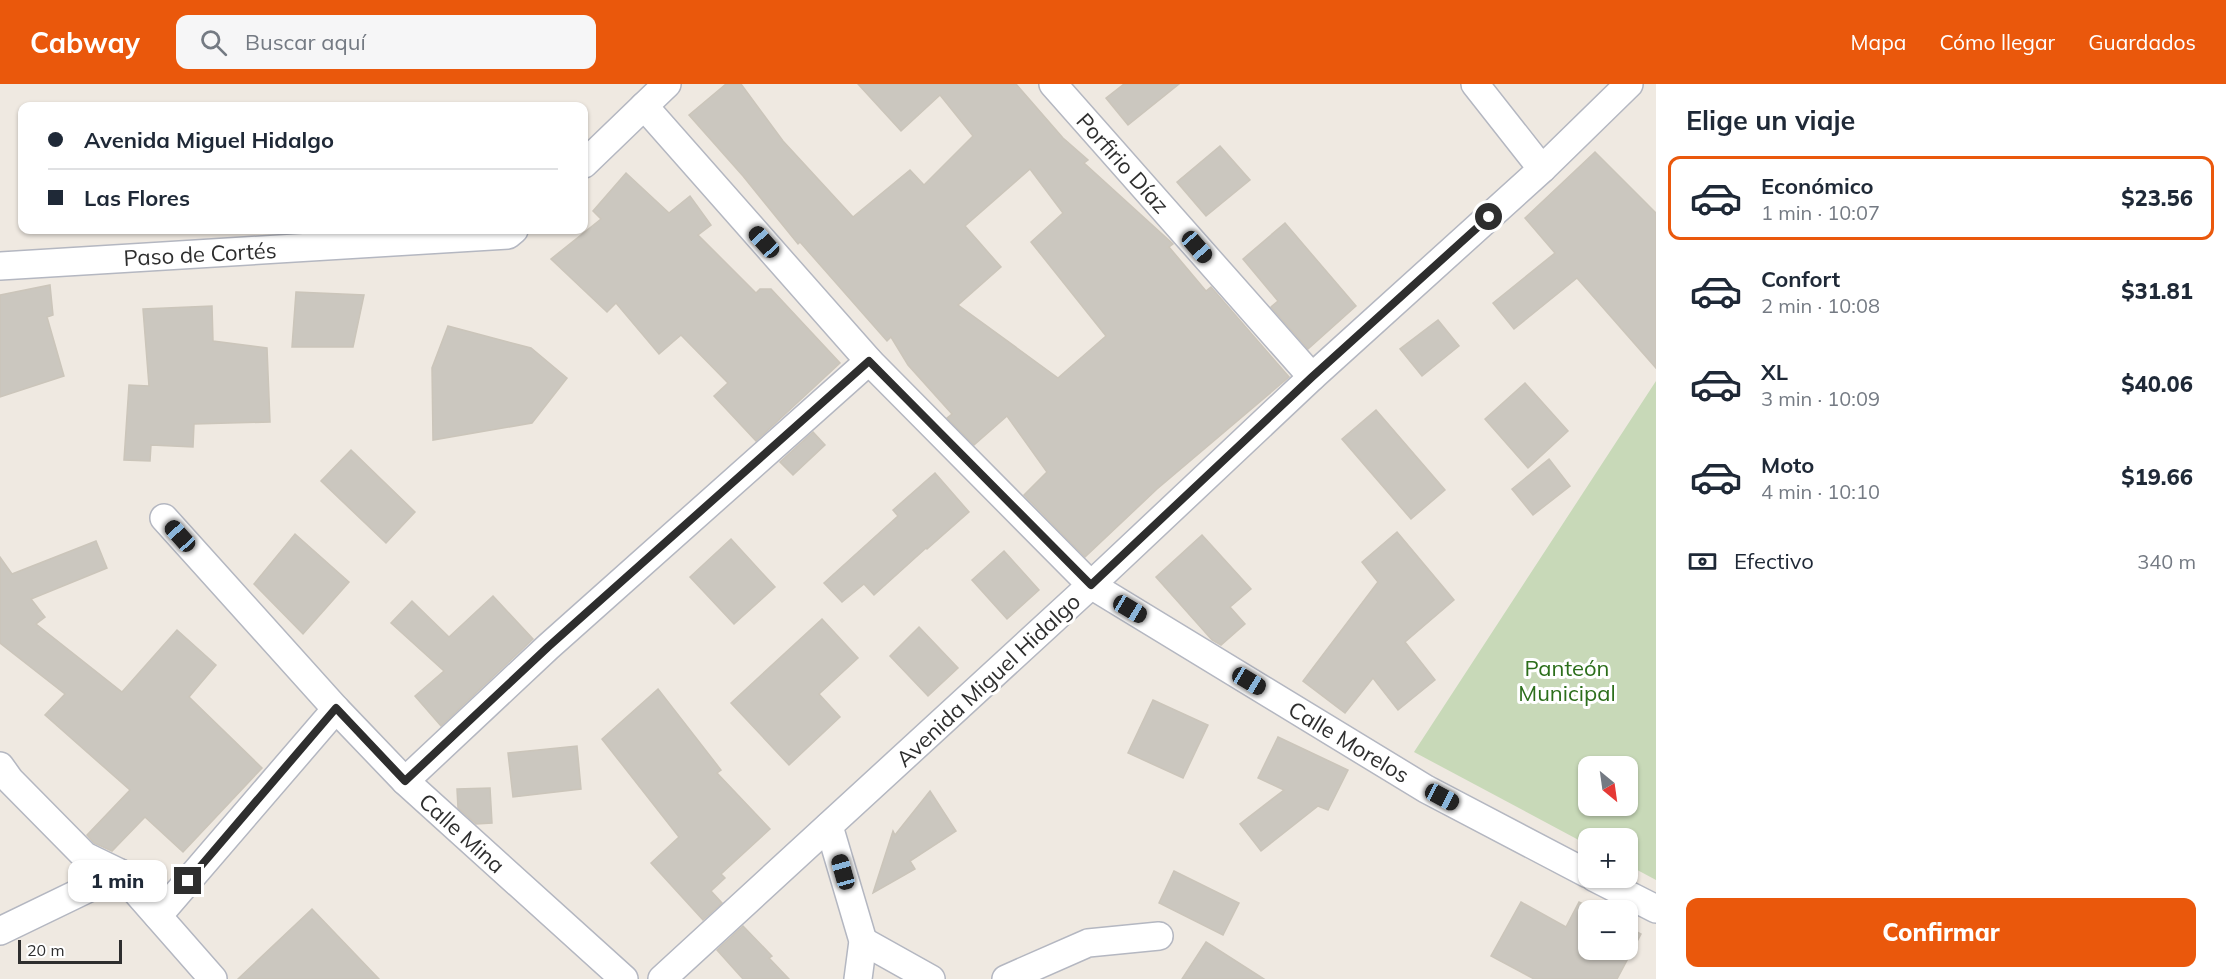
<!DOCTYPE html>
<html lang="es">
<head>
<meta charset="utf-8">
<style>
	:root { --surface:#fff; --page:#f6f6f7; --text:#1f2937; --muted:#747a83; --line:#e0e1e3; --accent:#ea580c }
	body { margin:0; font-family:Mulish,sans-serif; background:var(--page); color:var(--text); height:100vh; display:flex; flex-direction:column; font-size:22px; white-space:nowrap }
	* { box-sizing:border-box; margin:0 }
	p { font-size:20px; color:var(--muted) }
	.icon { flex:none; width:33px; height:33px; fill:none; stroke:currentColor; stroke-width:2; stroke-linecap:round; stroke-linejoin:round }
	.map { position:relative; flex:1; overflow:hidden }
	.sheet { display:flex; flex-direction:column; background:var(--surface); width:570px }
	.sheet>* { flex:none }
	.top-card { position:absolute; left:18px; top:18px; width:570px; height:132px; border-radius:12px; box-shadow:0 2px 4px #0004; display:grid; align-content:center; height:132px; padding:0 30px; background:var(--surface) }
	.needle { width:39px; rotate:151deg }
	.tools { position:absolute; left:1578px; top:672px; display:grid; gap:12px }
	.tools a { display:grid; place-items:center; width:60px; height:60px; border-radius:12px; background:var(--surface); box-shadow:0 2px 4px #0004; font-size:30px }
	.scale { position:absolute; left:18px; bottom:15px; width:104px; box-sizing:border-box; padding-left:6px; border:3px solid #2e2e2e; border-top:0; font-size:16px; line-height:21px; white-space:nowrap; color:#2e2e2e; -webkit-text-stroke:4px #fff; paint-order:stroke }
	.end { position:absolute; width:27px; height:27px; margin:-14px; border:8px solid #2e2e2e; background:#fff; box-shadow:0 0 0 3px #fff }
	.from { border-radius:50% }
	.bubble { position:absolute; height:42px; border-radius:12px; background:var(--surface); box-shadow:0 2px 4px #0004; font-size:20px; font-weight:800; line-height:42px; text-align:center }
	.car { position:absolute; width:18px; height:36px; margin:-18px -9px; border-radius:8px; box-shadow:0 0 4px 2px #0007; background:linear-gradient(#222 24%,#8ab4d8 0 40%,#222 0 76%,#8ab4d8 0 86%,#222 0) }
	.top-card b { display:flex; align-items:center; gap:21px; height:57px; font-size:22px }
	.top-card b+b { border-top:2px solid var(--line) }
	.top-card i { width:15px; height:15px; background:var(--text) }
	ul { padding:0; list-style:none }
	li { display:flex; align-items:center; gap:18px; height:84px; margin:0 12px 9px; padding:0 18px; border:3px solid transparent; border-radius:12px }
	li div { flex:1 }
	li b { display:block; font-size:22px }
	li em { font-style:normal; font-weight:800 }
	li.active { border-color:var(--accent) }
	li>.icon { width:54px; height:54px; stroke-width:1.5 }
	h2 { padding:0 30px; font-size:27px; line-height:72px }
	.pay { display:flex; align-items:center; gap:15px; height:66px; padding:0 30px; font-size:22px }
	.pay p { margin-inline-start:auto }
	.action { display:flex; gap:12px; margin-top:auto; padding:12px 30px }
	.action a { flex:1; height:69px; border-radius:12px; background:var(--accent); color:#fff; font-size:24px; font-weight:800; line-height:69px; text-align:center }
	header { display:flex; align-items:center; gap:36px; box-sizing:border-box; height:84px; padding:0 30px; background:var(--accent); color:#fff }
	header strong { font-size:28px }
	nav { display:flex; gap:33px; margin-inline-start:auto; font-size:21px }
	.search { width:420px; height:54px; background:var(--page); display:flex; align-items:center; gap:15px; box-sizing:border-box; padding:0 21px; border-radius:12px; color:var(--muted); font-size:22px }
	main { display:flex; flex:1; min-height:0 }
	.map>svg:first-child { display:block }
	.cemetery { fill:#c8d9b8; fill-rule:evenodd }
	.building { fill:#cbc7bf; stroke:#cbc5ba; stroke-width:1.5; fill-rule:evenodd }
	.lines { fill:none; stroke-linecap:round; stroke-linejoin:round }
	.minor-casing { stroke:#b4b7c1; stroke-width:30 }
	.minor { stroke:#fff; stroke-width:27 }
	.route { stroke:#2e2e2e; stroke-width:8 }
	.labels { text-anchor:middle; stroke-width:6; stroke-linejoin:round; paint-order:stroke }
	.street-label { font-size:22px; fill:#2e2e2e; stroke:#fff }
	.park-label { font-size:22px; fill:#2c6e1b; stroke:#fff }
</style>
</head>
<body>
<header>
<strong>Cabway</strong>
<div class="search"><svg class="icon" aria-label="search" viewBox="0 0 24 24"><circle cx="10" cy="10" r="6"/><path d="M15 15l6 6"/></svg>Buscar aquí</div>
<nav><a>Mapa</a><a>Cómo llegar</a><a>Guardados</a></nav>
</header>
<main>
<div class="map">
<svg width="1656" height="895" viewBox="0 0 1656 895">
	<rect width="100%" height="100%" fill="#efe9e1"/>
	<path class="cemetery" d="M1656,297V796L1628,781V754H1588V761L1414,668ZM1588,682H1628V722H1588Z"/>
	<g class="building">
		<path d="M726,0H741L783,57L853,133L910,86L924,101L973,52L940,11L901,47L858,0H1016L1063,54L1088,76L1084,79L1173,160L1169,163L1206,207L1211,203L1289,293L1157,405L1085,473L1024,411L1047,388L1007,332L974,361L947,334L952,330L908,281L891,253L887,257L800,158L798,160L743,92L689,31ZM1030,85L1063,129L1031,158L1106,252L1058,294L958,221L1001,183L965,142Z"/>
		<polygon points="1124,0 1179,0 1128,41 1106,14"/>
		<polygon points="1220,62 1250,96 1206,132 1177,98"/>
		<polygon points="1595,68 1656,129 1656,284 1577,194 1514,245 1493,219 1555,169 1525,134"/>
		<polygon points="626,89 669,129 690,112 711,141 698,151 756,209 760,205 771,205 840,279 756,357 714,312 728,299 681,251 659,270 616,219 607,228 551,175 601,135 593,127"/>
		<polygon points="1285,139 1356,222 1308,265 1271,223 1278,217 1243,175"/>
		<polygon points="50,201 53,231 47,233 64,292 0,313 0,211"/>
		<polygon points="296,208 364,211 353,263 292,263"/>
		<polygon points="212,222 213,257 267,264 270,338 194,340 193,363 151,361 150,377 124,376 129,301 149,302 143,225"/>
		<polygon points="1438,236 1459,262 1422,292 1400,265"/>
		<polygon points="448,242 531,264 567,294 532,339 433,356 432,284"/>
		<polygon points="1525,299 1568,347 1528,384 1485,335"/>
		<polygon points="1376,326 1445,406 1411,435 1342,355"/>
		<polygon points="813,348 825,361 793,391 780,378"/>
		<polygon points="351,366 415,428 386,459 321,397"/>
		<polygon points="1549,375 1570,402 1533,431 1512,405"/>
		<polygon points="935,389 969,428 927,465 926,464 874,511 864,500 842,518 824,499 898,432 893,426"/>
		<polygon points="1397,448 1454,516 1405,558 1435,596 1398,626 1373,594 1345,629 1303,597 1378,498 1362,478"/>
		<polygon points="295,450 349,498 303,550 254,500"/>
		<polygon points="1202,451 1251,505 1230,523 1245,540 1221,561 1212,556 1156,493"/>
		<polygon points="731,455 775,503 734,540 690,493"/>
		<polygon points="96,457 107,484 31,515 45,533 36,540 122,608 177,546 216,581 189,613 262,684 183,768 145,733 112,767 94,759 87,751 130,706 45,631 65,610 0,559 0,473 12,490"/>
		<polygon points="1004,467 1039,506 1007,535 972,496"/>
		<polygon points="493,512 533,555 441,642 415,612 444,587 391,539 412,517 449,553"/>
		<polygon points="822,535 858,574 819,610 840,633 789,681 731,619"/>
		<polygon points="919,543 958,584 928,612 890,572"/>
		<polygon points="658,605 721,686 717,689 770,745 721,790 725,794 711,807 722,819 703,836 651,779 679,753 602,655"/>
		<polygon points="1153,616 1208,641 1183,694 1128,669"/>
		<polygon points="1278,653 1348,686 1328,726 1318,722 1261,767 1240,740 1284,706 1258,694"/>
		<polygon points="577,662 581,705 513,713 508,669"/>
		<polygon points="490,704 492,739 476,740 458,724 457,705"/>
		<polygon points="930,707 956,747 910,777 915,785 873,809 893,747 895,751"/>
		<polygon points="1174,787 1239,819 1223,851 1159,819"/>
		<polygon points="1521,818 1566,843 1579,818 1596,826 1588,826 1588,866 1628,866 1628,843 1641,850 1617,895 1534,895 1491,872"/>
		<polygon points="312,825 379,895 238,895"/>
		<polygon points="743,842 772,872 769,874 789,895 743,895 717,866"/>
		<polygon points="1206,858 1264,895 1182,895"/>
	</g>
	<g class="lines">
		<defs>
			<g id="minor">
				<polyline points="1053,0 1312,293"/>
				<polyline points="1475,0 1542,85"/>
				<polyline points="644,22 869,277 1091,501 1426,705 1588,790"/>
				<polyline points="584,80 667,0"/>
				<polyline points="0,182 508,151 514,146"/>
				<polyline points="164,434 336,625 405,697 624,895"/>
				<polyline points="0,682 10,696 85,772 120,789 213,895"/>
				<polyline points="405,697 548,563 869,277"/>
				<polyline points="829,742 863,857 858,895"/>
				<polyline points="1595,794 1656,825"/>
				<polyline points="158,832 336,625"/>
				<polyline points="0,847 120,789"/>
				<polyline points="863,857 931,895"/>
				<polyline points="662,895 1091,501 1312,293 1542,85 1629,0"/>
				<polyline points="1006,895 1088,859 1159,852"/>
			</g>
		</defs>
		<use href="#minor" class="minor-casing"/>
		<use href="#minor" class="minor"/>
	</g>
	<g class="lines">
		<polyline class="route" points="188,797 336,624 405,697 548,563 869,277 1091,501 1312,293 1489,133"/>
	</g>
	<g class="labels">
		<g class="street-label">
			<text transform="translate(1123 79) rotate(48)" y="8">Porfirio Díaz</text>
			<text transform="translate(200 170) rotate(-3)" y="8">Paso de Cortés</text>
			<text transform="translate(988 596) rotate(-43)" y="8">Avenida Miguel Hidalgo</text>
			<text transform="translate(1349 658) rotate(31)" y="8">Calle Morelos</text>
			<text transform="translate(462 749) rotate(42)" y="8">Calle Mina</text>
		</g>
		<g class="park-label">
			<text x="1567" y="592">Panteón<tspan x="1567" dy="25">Municipal</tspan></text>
		</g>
	</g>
</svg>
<div class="tools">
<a><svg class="needle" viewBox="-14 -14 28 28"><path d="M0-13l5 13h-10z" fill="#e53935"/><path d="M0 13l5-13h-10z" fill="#747a83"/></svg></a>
<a>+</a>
<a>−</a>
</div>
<div class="scale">20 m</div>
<i class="end from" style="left:1489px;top:133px"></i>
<i class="end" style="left:188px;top:797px"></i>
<div class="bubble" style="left:68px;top:776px;width:99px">1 min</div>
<i class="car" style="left:764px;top:158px;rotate:318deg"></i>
<i class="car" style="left:1197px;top:163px;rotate:139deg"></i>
<i class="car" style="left:180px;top:452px;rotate:318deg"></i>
<i class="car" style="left:1130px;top:525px;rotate:121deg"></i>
<i class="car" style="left:1249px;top:597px;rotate:121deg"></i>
<i class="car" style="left:1442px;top:713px;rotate:118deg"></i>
<i class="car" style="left:843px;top:788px;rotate:344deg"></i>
<div class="top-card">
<b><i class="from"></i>Avenida Miguel Hidalgo</b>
<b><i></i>Las Flores</b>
</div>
</div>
<section class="sheet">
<h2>Elige un viaje</h2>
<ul>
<li class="active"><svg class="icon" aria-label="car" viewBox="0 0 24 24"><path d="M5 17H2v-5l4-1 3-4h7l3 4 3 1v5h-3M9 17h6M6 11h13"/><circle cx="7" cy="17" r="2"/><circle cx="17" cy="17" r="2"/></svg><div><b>Económico</b><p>1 min · 10:07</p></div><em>$23.56</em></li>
<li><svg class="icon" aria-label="car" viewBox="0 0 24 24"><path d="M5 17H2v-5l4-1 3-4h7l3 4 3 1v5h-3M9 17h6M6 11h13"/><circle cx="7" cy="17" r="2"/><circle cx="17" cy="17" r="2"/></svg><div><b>Confort</b><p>2 min · 10:08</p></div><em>$31.81</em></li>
<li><svg class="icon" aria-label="car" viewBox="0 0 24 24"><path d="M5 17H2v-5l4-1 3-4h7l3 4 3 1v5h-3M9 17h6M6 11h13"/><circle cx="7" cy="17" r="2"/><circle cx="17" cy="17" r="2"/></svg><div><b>XL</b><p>3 min · 10:09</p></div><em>$40.06</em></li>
<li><svg class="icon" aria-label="car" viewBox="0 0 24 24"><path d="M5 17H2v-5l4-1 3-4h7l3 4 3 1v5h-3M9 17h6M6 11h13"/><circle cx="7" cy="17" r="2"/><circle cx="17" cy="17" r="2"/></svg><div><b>Moto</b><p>4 min · 10:10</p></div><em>$19.66</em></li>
</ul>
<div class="pay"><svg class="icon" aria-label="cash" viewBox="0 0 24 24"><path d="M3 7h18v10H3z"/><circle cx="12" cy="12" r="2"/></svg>Efectivo<p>340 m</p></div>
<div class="action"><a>Confirmar</a></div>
</section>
</main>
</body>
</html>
